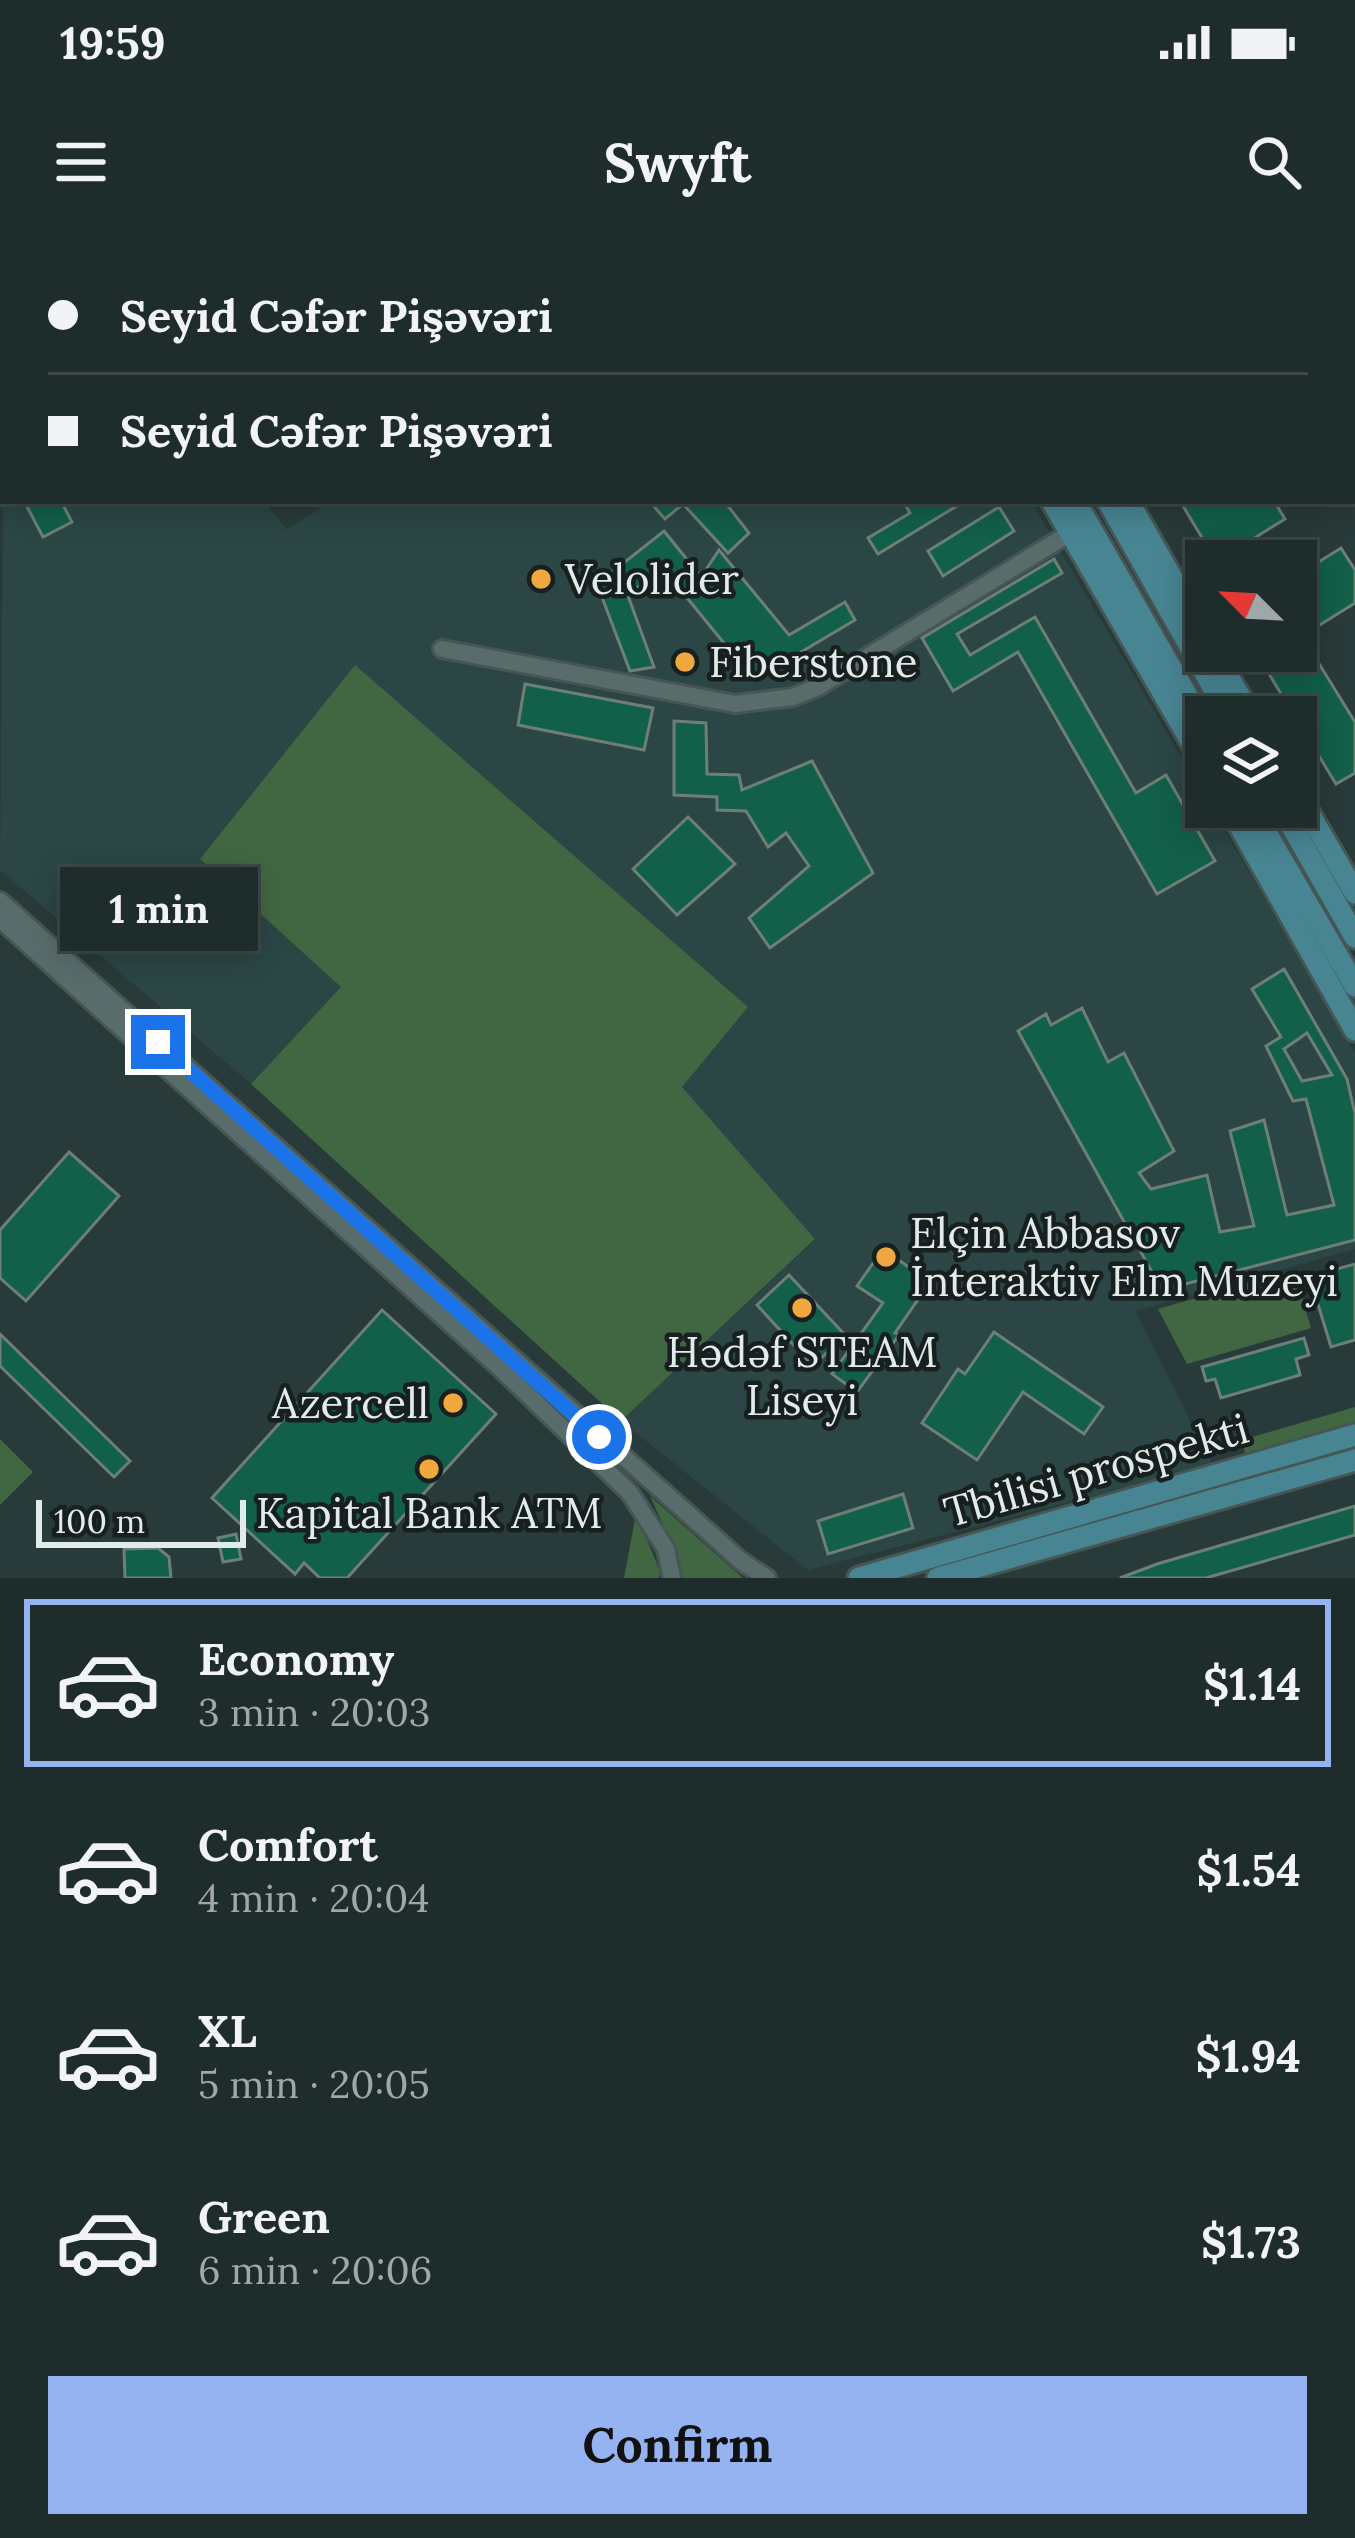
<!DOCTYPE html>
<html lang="en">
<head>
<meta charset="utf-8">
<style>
	:root { --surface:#1e2c2b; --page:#263433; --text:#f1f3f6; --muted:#a1a7a9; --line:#3c4847; --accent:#95b2f1 }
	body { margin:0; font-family:Lora,serif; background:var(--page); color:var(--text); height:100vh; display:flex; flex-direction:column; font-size:45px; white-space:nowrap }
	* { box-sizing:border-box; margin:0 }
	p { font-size:39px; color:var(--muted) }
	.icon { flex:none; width:66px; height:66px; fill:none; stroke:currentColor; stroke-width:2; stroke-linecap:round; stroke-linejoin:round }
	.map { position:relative; height:1338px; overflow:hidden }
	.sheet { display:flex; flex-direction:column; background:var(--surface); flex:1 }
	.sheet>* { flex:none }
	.guide { position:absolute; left:0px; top:0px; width:1356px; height:264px; box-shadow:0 6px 30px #0003,0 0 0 3px var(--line); display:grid; align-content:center; height:264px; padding:0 48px; background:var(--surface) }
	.needle { width:78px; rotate:294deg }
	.tools { position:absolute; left:1185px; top:300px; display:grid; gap:24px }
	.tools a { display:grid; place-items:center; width:132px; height:132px; border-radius:0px; background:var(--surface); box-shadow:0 6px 30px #0003,0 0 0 3px var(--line); font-size:60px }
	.scale { position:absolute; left:36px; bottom:30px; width:210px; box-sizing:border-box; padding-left:12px; border:6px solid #e0ebea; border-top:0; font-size:33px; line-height:42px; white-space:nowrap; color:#e0ebea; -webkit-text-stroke:9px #171f1f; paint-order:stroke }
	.end { position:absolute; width:54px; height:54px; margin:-27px; border:15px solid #1a73e8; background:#fff; box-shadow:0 0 0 6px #fff }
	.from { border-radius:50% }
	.bubble { position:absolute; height:84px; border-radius:0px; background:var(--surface); box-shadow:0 6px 30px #0003,0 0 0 3px var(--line); font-size:39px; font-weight:800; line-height:84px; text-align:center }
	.guide b { display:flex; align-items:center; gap:42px; height:114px; font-size:45px }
	.guide b+b { border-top:3px solid var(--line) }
	.guide i { width:30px; height:30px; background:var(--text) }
	ul { padding:21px 0 0; list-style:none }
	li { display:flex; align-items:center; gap:36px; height:168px; margin:0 24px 18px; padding:0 24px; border:6px solid transparent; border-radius:0px }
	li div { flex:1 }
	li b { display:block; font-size:45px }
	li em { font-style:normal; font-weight:800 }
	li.on { border-color:var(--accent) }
	li>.icon { width:108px; height:108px; stroke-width:1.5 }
	.action { display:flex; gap:24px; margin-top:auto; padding:24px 48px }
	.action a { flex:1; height:138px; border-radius:0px; background:var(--accent); color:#111; font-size:48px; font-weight:800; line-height:138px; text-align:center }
	.status { display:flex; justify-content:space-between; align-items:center; height:84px; padding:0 60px; background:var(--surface); direction:ltr }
	.status svg { height:33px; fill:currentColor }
	header { display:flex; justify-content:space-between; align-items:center; height:156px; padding:0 48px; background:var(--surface); font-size:54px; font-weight:800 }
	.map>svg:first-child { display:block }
	.built { fill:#2b4645 }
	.green { fill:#406742 }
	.building { fill:#125f4a; stroke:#6e7f78; stroke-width:3; fill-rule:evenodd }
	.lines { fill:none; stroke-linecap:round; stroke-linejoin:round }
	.minor-casing { stroke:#465655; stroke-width:22 }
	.major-casing { stroke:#465655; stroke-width:27 }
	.minor { stroke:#586c6b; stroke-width:16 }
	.major { stroke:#488593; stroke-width:21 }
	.route { stroke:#1a73e8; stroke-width:15 }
	.poi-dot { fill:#efa73e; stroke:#171f1f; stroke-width:4.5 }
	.labels { text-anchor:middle; stroke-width:9; stroke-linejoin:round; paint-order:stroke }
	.poi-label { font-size:42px; fill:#e0ebea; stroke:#171f1f; text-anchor:start }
	.street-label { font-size:42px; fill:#e0ebea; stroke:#171f1f }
</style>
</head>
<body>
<div class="status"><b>19:59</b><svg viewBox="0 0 49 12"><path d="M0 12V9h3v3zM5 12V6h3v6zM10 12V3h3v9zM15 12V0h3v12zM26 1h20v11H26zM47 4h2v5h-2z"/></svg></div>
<header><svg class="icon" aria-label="menu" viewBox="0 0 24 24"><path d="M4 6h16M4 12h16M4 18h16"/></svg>Swyft<svg class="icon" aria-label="search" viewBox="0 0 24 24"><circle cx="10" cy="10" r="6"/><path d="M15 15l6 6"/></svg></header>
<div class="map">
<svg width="1355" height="1338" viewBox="0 0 1355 1338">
	<rect width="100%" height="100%" fill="#283a39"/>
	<polygon class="built" points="3,250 3,261 263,261 287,289 332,261 1031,261 1206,559 1206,567 1211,567 1355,813 1355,1009 1135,1071 1213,1225 808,1330 621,1181 815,1000 341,748 251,844 0,630"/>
	<g class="green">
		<polygon points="355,425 748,767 682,847 815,999 621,1181 251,844 341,747 200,619"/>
		<polygon points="1294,1030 1311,1088 1187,1124 1158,1069"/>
		<polygon points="1355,1167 1355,1182 1245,1214 1242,1200"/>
		<polygon points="0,1199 33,1232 0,1265"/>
		<polygon points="650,1256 743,1338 683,1338 679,1320"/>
		<polygon points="636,1274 660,1331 659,1338 624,1338"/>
	</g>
	<g class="building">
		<polygon points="24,261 61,261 72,282 43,297"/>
		<polygon points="649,261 724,261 749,293 728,313 683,264 665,279"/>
		<polygon points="903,261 965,261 878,314 868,298 910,273"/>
		<polygon points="1180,261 1274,261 1285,279 1256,297 1267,315 1257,321 1216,321"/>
		<polygon points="999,267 1014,291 943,336 928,311"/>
		<polygon points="664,291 701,337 719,310 789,395 845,362 855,380 754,440 666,332 627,353 654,427 630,431 597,344"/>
		<polygon points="1341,308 1355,330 1355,363 1302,396 1355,482 1355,533 1336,544 1255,411 1296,411 1296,336"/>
		<polygon points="1054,319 1062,333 957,394 970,415 1035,377 1136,553 1166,535 1215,621 1157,654 1018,412 953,451 922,398"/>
		<polygon points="525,444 653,468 644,510 518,485"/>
		<polygon points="674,481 706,483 707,534 739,535 742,550 812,521 873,633 770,708 749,678 809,626 786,593 768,607 746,571 717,570 717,557 674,555"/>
		<polygon points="688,577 735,624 677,675 633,629"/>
		<path d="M1284,729L1347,839L1355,874V1000L1162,1050L1018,791L1046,774L1051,785L1082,768L1108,822L1124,813L1174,911L1139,933L1151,949L1207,935L1220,992L1254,986L1230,891L1264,880L1287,975L1334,965L1306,859L1293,861L1266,806L1281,797L1252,749ZM1307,793L1332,835L1302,841L1284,809Z"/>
		<polygon points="69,912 119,956 26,1061 0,1038 0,990"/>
		<polygon points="883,1009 930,1042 895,1093 899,1095 857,1152 832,1134 883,1063 857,1046"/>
		<polygon points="1355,1024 1355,1100 1331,1107 1313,1048 1336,1041 1333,1030"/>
		<polygon points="789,1035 845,1095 813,1126 757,1065"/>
		<polygon points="382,1070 496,1174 347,1338 320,1338 304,1323 295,1334 212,1258"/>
		<polygon points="994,1092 1103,1167 1084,1194 1023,1152 977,1220 922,1183 958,1129 965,1134"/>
		<polygon points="0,1094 130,1221 114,1237 0,1126"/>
		<polygon points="1304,1098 1309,1115 1296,1119 1300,1135 1221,1158 1215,1139 1206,1141 1202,1127"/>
		<polygon points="903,1254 913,1288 828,1314 818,1281"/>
		<polygon points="1355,1266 1355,1295 1206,1338 1120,1338 1157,1324"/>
		<polygon points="236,1294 241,1319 223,1322 218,1298"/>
		<polygon points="158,1308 169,1317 171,1338 125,1338 124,1309"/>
	</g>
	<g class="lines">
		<defs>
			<g id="minor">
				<polyline points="442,409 735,464 793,457 818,447 1070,293"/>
				<polyline points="0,661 741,1321 767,1338"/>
				<polyline points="0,679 499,1127 630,1253 666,1309 672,1338"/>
			</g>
			<g id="major">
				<polyline points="895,0 896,3"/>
				<polyline points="924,0 926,3"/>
				<polyline points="957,0 959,3"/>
				<polyline points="978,0 980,3"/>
				<polyline points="330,3 335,0"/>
				<polyline points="377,3 382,0"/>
				<polyline points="418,3 424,0"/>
				<polyline points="0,195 3,193"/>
				<polyline points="0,219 3,217"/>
				<polyline points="0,240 3,238"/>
				<polyline points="1052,261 1206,527"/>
				<polyline points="1075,261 1206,489"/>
				<polyline points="1108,261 1230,477"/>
				<polyline points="1128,261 1206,398"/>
				<polyline points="1213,411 1252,477"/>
				<polyline points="1296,551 1355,653"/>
				<polyline points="1229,567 1355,790"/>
				<polyline points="1251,567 1355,746"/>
				<polyline points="1281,567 1355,697"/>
				<polyline points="859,1338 1355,1195"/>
				<polyline points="938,1338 1355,1220"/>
			</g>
		</defs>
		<use href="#minor" class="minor-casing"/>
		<use href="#major" class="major-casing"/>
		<use href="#minor" class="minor"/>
		<use href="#major" class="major"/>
	</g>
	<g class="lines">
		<polyline class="route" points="158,802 599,1197"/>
	</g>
	<g class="poi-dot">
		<circle cx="541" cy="339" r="12"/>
		<circle cx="685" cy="422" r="12"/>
		<circle cx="886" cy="1017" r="12"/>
		<circle cx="802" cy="1068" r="12"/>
		<circle cx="453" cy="1163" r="12"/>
		<circle cx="429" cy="1229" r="12"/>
	</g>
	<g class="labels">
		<g class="poi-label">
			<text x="565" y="354">Velolider</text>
			<text x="709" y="437">Fiberstone</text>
			<text x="910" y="1008">Elçin Abbasov<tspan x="910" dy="48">İnteraktiv Elm Muzeyi</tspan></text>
			<text x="802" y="1127" text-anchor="middle">Hədəf STEAM<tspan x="802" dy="48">Liseyi</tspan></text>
			<text x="429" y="1178" text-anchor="end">Azercell</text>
			<text x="429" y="1288" text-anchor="middle">Kapital Bank ATM</text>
		</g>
		<g class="street-label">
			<text transform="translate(1096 1230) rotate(-16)" y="15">Tbilisi prospekti</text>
		</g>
	</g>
</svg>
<div class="tools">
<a><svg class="needle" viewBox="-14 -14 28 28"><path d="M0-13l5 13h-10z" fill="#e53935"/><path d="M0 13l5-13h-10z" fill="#a1a7a9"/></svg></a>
<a><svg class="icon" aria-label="layers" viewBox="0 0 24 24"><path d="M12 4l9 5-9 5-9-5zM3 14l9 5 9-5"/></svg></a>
</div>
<div class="scale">100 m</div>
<i class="end from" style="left:599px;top:1197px"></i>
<i class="end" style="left:158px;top:802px"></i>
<div class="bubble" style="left:60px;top:627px;width:198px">1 min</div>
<div class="guide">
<b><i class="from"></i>Seyid Cəfər Pişəvəri</b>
<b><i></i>Seyid Cəfər Pişəvəri</b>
</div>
</div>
<section class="sheet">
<ul>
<li class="on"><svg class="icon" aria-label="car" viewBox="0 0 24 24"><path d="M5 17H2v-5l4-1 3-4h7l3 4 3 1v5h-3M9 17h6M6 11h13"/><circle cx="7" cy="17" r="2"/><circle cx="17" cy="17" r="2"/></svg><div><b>Economy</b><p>3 min · 20:03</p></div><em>$1.14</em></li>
<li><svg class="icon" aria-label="car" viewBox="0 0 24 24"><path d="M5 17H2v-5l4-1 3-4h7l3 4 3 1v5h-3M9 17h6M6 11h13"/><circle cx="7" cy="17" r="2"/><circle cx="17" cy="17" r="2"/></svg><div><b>Comfort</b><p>4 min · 20:04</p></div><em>$1.54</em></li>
<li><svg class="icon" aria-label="car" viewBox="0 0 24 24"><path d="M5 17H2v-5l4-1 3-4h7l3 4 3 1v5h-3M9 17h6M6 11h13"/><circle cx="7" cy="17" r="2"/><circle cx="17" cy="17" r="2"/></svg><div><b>XL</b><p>5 min · 20:05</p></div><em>$1.94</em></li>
<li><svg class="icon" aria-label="car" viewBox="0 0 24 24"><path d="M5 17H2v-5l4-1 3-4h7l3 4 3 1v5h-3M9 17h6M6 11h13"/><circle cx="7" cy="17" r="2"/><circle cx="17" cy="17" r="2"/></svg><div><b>Green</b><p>6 min · 20:06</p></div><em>$1.73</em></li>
</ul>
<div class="action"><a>Confirm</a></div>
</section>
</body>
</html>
